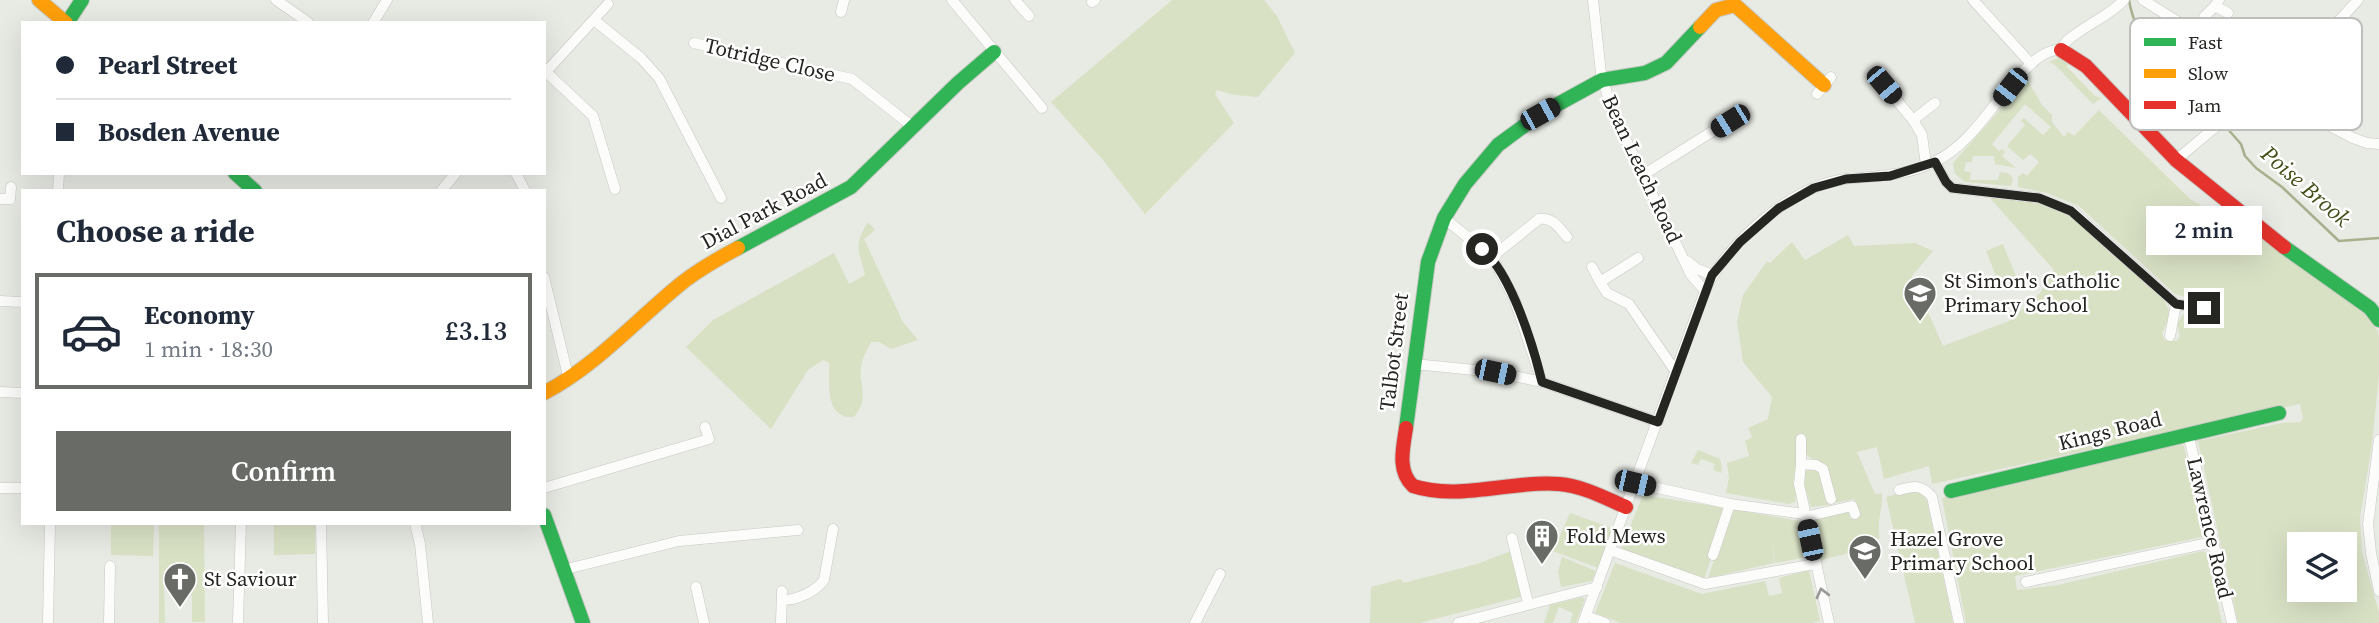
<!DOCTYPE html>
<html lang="en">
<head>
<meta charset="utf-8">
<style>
	:root { --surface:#fff; --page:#f6f6f7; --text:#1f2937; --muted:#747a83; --line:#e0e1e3; --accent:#696b66 }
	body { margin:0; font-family:"Source Serif 4",serif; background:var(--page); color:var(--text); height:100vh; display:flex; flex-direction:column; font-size:26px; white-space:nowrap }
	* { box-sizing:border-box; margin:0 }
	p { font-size:23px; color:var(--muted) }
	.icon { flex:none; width:38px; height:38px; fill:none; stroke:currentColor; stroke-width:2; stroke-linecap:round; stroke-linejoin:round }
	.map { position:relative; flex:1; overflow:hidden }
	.details { position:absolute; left:21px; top:189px; width:525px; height:336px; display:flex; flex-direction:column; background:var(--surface); border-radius:0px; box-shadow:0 7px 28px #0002 }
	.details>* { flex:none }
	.banner { position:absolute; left:21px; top:21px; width:525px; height:154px; border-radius:0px; box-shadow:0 7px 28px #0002; display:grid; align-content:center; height:154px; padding:0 35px; background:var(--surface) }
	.controls { position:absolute; left:2287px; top:532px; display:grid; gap:14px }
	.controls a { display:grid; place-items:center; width:70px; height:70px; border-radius:0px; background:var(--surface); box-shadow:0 7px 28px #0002; font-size:35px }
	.end { position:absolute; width:32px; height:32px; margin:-16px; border:9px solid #252622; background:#fff; box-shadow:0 0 0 4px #fff }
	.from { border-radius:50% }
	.bubble { position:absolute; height:49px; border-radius:0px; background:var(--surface); box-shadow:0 7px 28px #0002; font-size:23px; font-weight:600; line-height:49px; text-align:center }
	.car { position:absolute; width:21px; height:42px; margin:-21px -10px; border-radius:9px; box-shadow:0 0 5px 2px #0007; background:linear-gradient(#222 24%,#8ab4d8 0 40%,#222 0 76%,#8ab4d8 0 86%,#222 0) }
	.banner b { display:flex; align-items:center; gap:24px; height:66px; font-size:26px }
	.banner b+b { border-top:2px solid var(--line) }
	.banner i { width:18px; height:18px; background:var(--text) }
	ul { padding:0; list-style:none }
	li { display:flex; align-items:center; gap:21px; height:116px; margin:0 14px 10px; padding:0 21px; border:4px solid var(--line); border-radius:0px }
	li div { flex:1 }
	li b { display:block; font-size:26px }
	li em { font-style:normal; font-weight:600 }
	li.on { border-color:var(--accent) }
	li>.icon { width:63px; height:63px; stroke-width:1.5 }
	h2 { padding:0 35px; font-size:32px; line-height:84px }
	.action { display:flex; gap:14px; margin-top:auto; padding:14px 35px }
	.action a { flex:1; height:80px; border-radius:0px; background:var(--accent); color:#fff; font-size:28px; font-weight:600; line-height:80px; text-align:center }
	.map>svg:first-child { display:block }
	.green { fill:#d9e1c5; fill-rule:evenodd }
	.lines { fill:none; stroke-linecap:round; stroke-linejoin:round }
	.stream { stroke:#a6b08c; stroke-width:2.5 }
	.street-casing { stroke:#c7c8c3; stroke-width:11 }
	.fast-casing { stroke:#c7c8c3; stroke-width:16 }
	.slow-casing { stroke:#c7c8c3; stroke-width:16 }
	.jam-casing { stroke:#c7c8c3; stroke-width:16 }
	.street { stroke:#fcfcfb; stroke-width:10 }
	.fast { stroke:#30b455; stroke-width:14 }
	.slow { stroke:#ff9f0a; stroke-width:14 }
	.jam { stroke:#e5322d; stroke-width:14 }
	.oneway { stroke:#9b9c99 }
	.route { stroke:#252622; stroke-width:9 }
	.labels { text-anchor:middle; stroke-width:5; stroke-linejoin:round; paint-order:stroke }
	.street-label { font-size:21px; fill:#252622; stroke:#fff }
	.poi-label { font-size:21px; fill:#252622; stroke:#fff; text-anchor:start }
	.water-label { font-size:23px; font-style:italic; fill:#434f18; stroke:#fff }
	.key { fill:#fff; stroke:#bebebd; stroke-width:2 }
	.key-label { font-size:19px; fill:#252622 }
</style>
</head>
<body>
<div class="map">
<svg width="2379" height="623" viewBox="0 0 2379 623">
	<rect width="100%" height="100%" fill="#e8eae4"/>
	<g class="green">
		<polygon points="1172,0 1264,0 1277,16 1295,53 1258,97 1234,95 1217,90 1215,94 1234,123 1145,214 1102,159 1051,102"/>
		<polygon points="2064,55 2070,62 2067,67 2095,96 2102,98 2093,104 2055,65 2049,62"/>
		<path d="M2027,79L2042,105L2052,115V122L2064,137L2068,132L2074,136L2099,110L2190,199L2231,223L2246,226L2290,260L2311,271L2360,307L2377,330L2379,336V375L2372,444L2360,518L2362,552L2379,613V623H2238L2198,441L2282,423L2300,422L2303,419L2300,404L1932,484L1929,466L1884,479L1877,447L1857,452L1875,494L1882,493C1883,509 1876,522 1880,538L1864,542L1866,549L1821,560L1812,519L1848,509L1850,519L1858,515L1854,499L1835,503L1830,484L1818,461L1809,457L1806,453L1802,436L1796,439L1797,461L1793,482L1796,494L1795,502L1789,504L1726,493L1729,478L1727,463L1749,456L1745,441L1752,437L1748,428L1768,419L1772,397L1743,362L1737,322L1743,295L1767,261L1770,263L1792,242L1805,260L1848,235L1854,246L1915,243L1933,251L1912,276L1943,346L2009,321L2040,293L2054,270L1988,196L2034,200L2069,214L2162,297L2171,314L2162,333L2164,340L2176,341L2180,337L2177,324L2185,312L2193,311L2209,317L2212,310L2210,302H2199L2175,294L2079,206L2047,193L2018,187V177L2023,173L2027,176L2039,162L2030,154L2023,160L2007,146L2025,125L2021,121L2024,118L2043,135L2051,127L2025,104L1992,144L1999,151L2002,149L2005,152L2002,156L2016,168L1995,164L1994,156H1973L1972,162H1966L1964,171L1971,172L1970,180H1998L2000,172L2008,173L2013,178L2011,186L1965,182L1955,174L1953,163ZM2300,544H2345V590H2300Z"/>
		<path d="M868,222L875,230L864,239L903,322L918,340L891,349L879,342H871C868,349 863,356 862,363C856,384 872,396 854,417C824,419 830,383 829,363L823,360L808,370L771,429L686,347L713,320L834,253L849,284L865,275C859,250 853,246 868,222Z"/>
		<polygon points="2003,244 2017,279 2000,286 1986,251"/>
		<polygon points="2181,444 2184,446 2202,537 2015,576 2017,590 2058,585 2203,551 2207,553 2222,623 1966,623 1942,498 1984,487"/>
		<polygon points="1698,450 1720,459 1722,467 1721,473 1713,470 1715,464 1701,459 1698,465 1691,463"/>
		<path d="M1815,468L1821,471L1829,505L1811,507C1808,495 1801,482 1805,470Z"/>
		<polygon points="1916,489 1925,496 1928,505 1953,623 1915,623 1886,497"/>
		<polygon points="1643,495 1727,508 1704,580 1621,549"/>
		<polygon points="1731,509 1800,521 1807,557 1775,563 1773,541 1774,563 1708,578"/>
		<polygon points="1570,513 1612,528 1598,568 1553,551"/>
		<polygon points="111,523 154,523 153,556 111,555"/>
		<polygon points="159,523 204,523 205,622 192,622 192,596 188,595 187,587 179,584 179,587 164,587 165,623 159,623"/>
		<polygon points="274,523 315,523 315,554 274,555"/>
		<polygon points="1511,551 1524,596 1419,623 1370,623 1371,587 1401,579 1403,583 1477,564"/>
		<polygon points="1562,557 1596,571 1592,581 1561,587 1558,572"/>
		<polygon points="1615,563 1702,594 1765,581 1769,596 1782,593 1779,578 1809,570 1820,621 1812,623 1621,623 1595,613"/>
		<polygon points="1582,597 1585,599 1576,623 1570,623 1573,613 1559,607 1553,623 1544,623 1550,605"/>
	</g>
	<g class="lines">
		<g class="stream">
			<path d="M2129,0C2137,50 2180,83 2214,116"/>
			<polyline points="2226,127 2241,144 2245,156 2256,168 2282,187 2339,241 2379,238"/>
		</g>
		<defs>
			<g id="street">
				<polyline points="276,0 309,23"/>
				<polyline points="952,0 1042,108"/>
				<polyline points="1015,0 1029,16"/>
				<polyline points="1593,0 1601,73 1612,111 1691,275 1705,291"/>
				<polyline points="1973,0 2031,64"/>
				<polyline points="2143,0 2201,36"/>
				<polyline points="2219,0 2215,6 2228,13"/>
				<polyline points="1092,2 1095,0"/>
				<polyline points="841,12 844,0"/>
				<polyline points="2204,17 2215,6"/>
				<polyline points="594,20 641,58 659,78 721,198"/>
				<polyline points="373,23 387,0"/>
				<polyline points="2185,25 2178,38 2181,44 2202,56"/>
				<polyline points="694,43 852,79 913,127"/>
				<polyline points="546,72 593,116 615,189"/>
				<polyline points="544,74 608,4"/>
				<polyline points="1884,85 1913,120 1922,135 1926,165"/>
				<polyline points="2261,90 2353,138 2367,143 2379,144"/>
				<polyline points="1817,94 1831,77"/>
				<polyline points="1913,120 1935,103"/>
				<polyline points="2176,160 2326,35 2358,0"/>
				<polyline points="1935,162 1946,182 1952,188 2039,198 2072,211 2176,304 2170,336"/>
				<polyline points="516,173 525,191"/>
				<polyline points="1643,175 1729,121"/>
				<polyline points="58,191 59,173"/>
				<polyline points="441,191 456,173"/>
				<polyline points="0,199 10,199 11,187"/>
				<polyline points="1444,218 1492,257 1514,298 1542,382"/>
				<path d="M1492,257L1539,219C1553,217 1559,228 1567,237"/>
				<polyline points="1638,258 1600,282 1607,293 1629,304 1676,372"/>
				<polyline points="1687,261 1697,269 1712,275"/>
				<polyline points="1592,267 1600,282"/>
				<polyline points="544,277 569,380"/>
				<polyline points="0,301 23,302"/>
				<polyline points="2176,304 2205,308"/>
				<polyline points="1414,364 1495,372 1542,382 1658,422"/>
				<polyline points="0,392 23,393"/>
				<polyline points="2188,433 2232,623"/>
				<polyline points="1801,439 1801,464 1799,484 1829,623"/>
				<polyline points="2379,440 2368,524 2371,553 2379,591"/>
				<polyline points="1801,464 1816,465 1823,469 1831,499"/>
				<polyline points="1635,483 1730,504 1804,514"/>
				<polyline points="0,488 23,488"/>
				<polyline points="544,488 709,439 705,427"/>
				<path d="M1899,490C1914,486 1921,484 1932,497L1959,623"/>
				<polyline points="1805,517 1852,506 1855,514"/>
				<polyline points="321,523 323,623"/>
				<polyline points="415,523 420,544 428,623"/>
				<polyline points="1512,538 1528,603"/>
				<polyline points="1610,550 1705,584 1815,564"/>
				<polyline points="1713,555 1730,504"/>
				<polyline points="563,570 679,541 798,530"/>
				<polyline points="2026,582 2213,542"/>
				<polyline points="696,587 704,623"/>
				<path d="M783,600C797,600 815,592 824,580L833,529"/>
				<polyline points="1586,616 1605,623"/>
				<polyline points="48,623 50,523"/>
				<polyline points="109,623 110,566"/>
				<polyline points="238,623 241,523"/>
				<polyline points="781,623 782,591"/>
				<polyline points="1195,623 1220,574"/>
				<polyline points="1458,623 1597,587"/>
				<path d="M1583,623L1705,291C1727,242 1792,186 1846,179C1876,176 1906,176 1934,162C1977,141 1995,96 2030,65C2036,59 2044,53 2052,51C2055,50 2059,50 2062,48C2064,46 2065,42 2068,40C2085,25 2108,17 2124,0"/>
			</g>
			<g id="fast">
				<polyline points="67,23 82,0"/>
				<polyline points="235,173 255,191"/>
				<polyline points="2284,247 2370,308 2379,320"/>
				<polyline points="738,248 851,187 958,83 994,52"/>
				<polyline points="1406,428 1428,262 1444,218 1465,184 1498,145 1540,114 1602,80 1645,73 1666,63 1700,27"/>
				<polyline points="1951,491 2279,413"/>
				<polyline points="544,515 583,623"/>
			</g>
			<g id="slow">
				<polyline points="39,0 66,23"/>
				<polyline points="1700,27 1716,10 1735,5 1824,85"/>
				<path d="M544,393C596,366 637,319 683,282C700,269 719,258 738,248"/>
			</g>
			<g id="jam">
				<polyline points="2061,50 2086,66 2176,160 2284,247"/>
				<path d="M1406,428C1403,448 1397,471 1413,486C1459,501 1512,480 1559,484C1583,486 1605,498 1626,507"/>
			</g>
		</defs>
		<use href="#street" class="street-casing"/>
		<use href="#fast" class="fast-casing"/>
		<use href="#slow" class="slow-casing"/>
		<use href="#jam" class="jam-casing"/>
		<use href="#street" class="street"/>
		<use href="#fast" class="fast"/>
		<use href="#slow" class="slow"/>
		<use href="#jam" class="jam"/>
	</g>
	<defs><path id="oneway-chevron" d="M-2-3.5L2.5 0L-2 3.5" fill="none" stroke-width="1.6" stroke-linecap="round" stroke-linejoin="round" transform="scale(1.75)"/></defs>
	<use class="oneway" href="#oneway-chevron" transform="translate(1822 593) rotate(-104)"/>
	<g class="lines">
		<path class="route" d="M1482,249C1511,273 1533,345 1542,382L1658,422L1712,275L1740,242L1779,208L1814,188L1846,179L1890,176L1935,162L1946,182L1952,188L2039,198L2071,211L2176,304L2204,308"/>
	</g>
	<defs>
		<symbol id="school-pin" viewBox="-11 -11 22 30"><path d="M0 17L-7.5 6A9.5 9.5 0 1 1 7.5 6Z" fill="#696b66" stroke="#fff"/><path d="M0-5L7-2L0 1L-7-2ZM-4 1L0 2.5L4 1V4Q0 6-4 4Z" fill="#fff"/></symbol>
		<symbol id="building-pin" viewBox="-11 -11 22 30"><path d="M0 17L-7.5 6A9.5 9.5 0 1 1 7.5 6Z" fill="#696b66" stroke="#fff"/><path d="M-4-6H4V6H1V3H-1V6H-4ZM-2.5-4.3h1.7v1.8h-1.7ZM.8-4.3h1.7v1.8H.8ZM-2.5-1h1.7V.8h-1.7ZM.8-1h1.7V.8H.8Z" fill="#fff"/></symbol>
		<symbol id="church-pin" viewBox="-11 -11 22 30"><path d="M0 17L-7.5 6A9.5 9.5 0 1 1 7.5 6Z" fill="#696b66" stroke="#fff"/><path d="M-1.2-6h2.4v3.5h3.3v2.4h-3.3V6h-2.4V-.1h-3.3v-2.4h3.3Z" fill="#fff"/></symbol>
	</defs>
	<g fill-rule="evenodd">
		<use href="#school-pin" x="1901" y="274" width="38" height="52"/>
		<use href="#building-pin" x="1523" y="517" width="38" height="52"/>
		<use href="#school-pin" x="1846" y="532" width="38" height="52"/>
		<use href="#church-pin" x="161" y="560" width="38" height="52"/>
	</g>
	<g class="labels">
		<g class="street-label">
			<text transform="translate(770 60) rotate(13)" y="7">Totridge Close</text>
			<text transform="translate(1642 169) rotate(65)" y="7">Bean Leach Road</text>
			<text transform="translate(764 211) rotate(-28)" y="7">Dial Park Road</text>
			<text transform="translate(1394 352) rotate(-83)" y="7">Talbot Street</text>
			<text transform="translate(2110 431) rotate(-14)" y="7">Kings Road</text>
			<text transform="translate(2210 528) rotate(77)" y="7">Lawrence Road</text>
		</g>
		<g class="poi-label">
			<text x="1944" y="288">St Simon's Catholic<tspan x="1944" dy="24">Primary School</tspan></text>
			<text x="1566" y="543">Fold Mews</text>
			<text x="1890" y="546">Hazel Grove<tspan x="1890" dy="24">Primary School</tspan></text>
			<text x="204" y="586">St Saviour</text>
		</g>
		<g class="water-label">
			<text transform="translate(2306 186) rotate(41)" y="8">Poise Brook</text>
		</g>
	</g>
	<rect x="2130" y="18" width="232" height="112" rx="10" class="key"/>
	<rect x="2144" y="38" width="32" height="8" fill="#30b455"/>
	<rect x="2144" y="69" width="32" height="9" fill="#ff9f0a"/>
	<rect x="2144" y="101" width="32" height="8" fill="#e5322d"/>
	<g class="key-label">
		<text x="2188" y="49">Fast</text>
		<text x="2188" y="80">Slow</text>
		<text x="2188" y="112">Jam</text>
	</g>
</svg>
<div class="controls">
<a><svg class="icon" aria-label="layers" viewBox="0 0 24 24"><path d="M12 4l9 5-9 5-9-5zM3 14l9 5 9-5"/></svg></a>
</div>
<i class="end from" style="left:1482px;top:249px"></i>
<i class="end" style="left:2204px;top:308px"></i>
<div class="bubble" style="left:2146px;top:206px;width:116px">2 min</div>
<i class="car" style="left:1884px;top:85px;rotate:140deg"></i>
<i class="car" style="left:2010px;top:87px;rotate:218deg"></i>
<i class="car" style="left:1540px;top:114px;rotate:61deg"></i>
<i class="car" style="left:1730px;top:121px;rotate:238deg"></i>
<i class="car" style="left:1495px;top:372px;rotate:102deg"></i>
<i class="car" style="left:1635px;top:483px;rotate:103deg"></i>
<i class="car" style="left:1810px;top:540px;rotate:348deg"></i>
<div class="banner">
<b><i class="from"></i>Pearl Street</b>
<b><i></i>Bosden Avenue</b>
</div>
<section class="details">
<h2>Choose a ride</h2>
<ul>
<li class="on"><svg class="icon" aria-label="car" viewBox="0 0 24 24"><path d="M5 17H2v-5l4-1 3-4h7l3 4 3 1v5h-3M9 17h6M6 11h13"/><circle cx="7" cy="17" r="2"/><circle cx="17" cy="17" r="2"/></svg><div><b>Economy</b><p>1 min · 18:30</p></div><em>£3.13</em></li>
</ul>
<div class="action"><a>Confirm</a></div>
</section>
</div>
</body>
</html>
